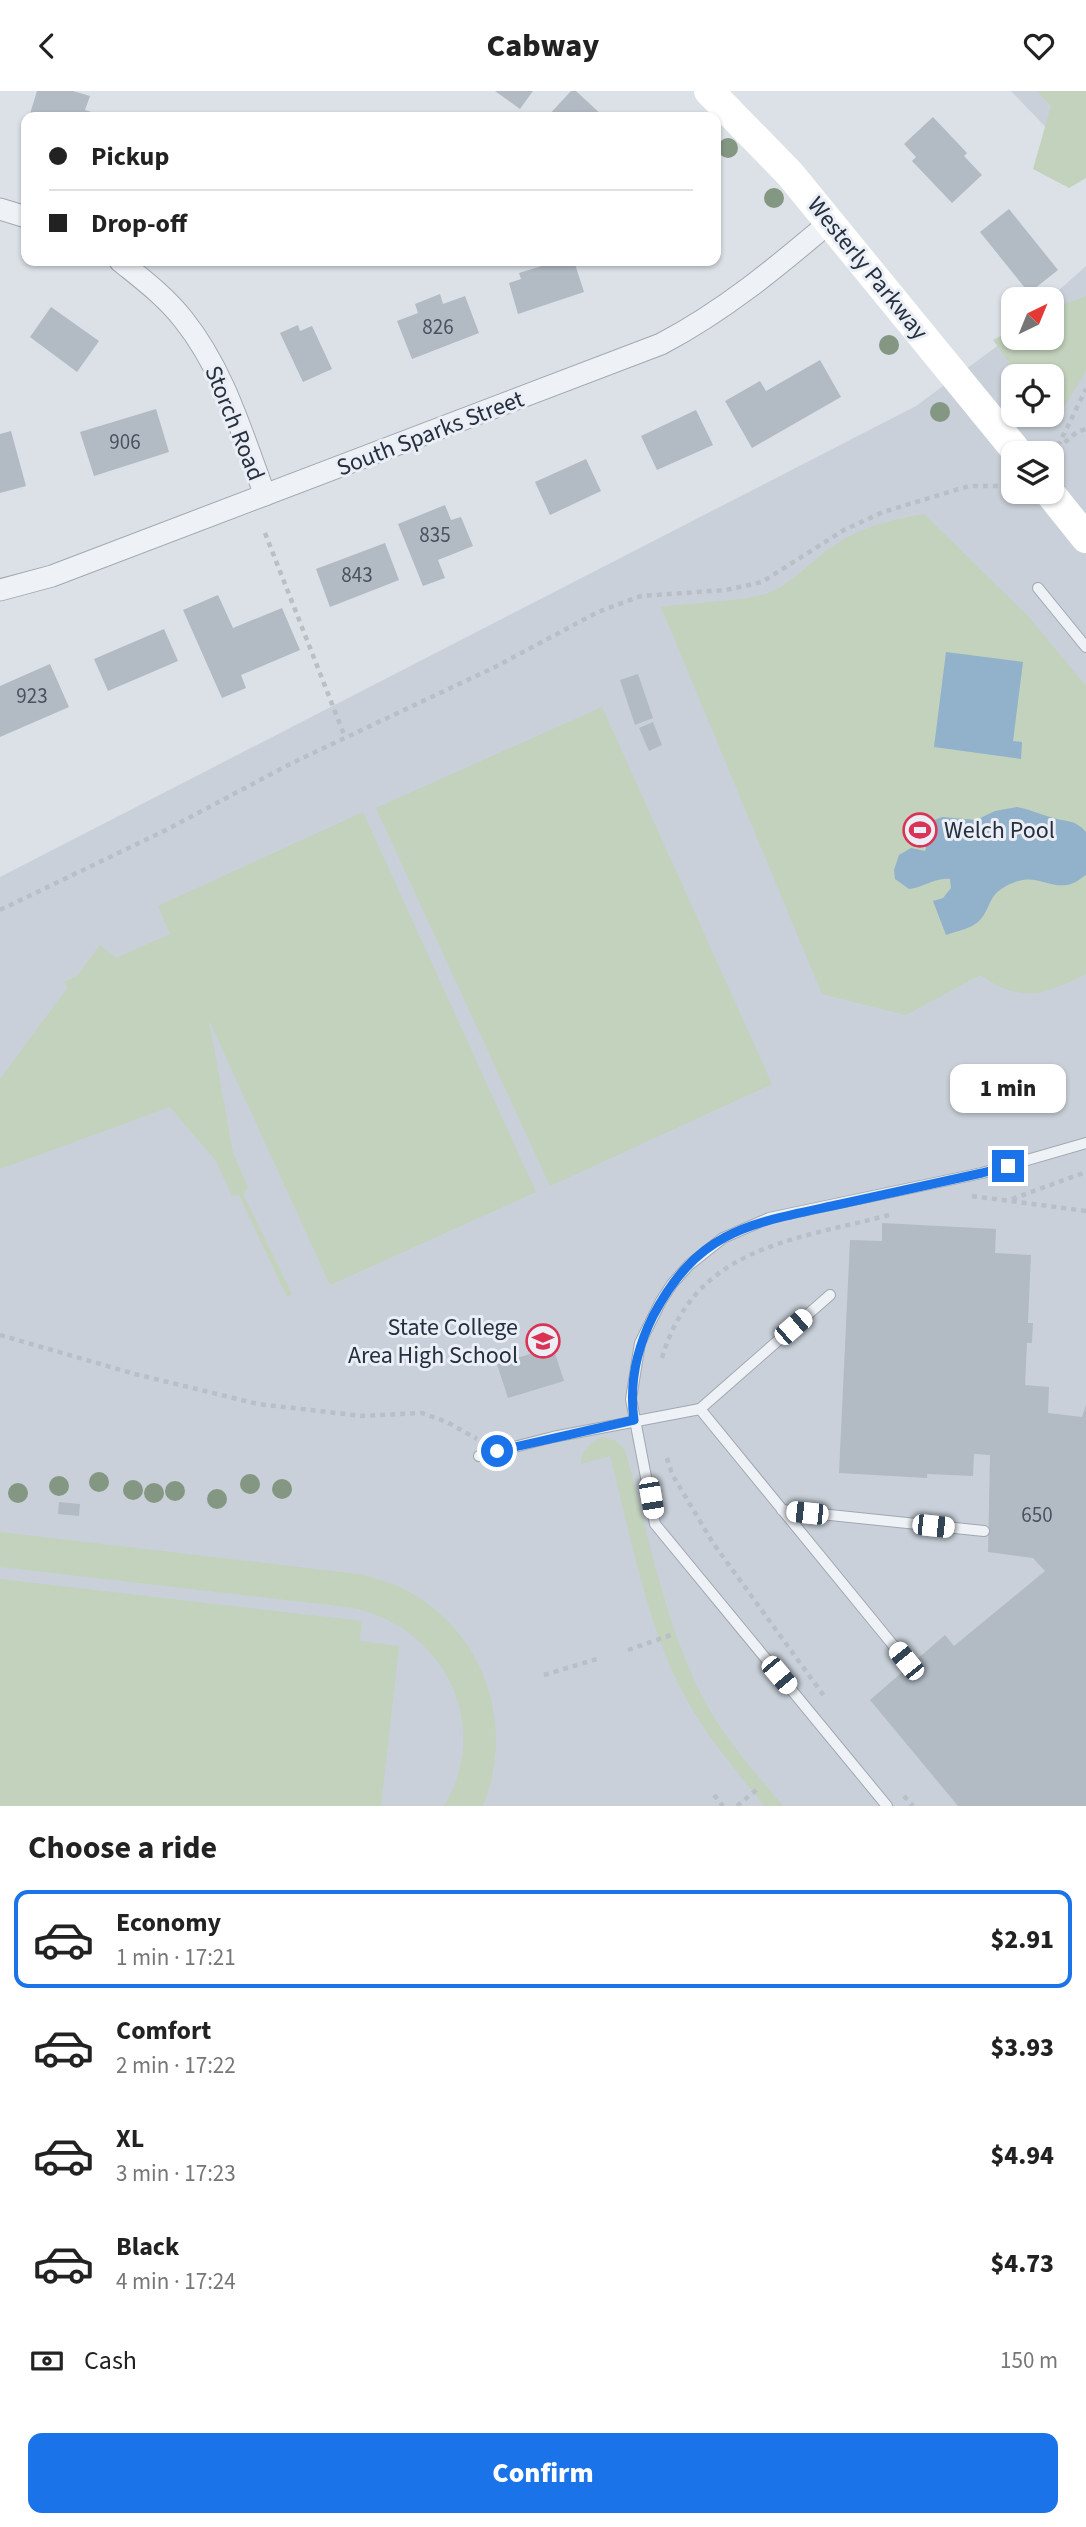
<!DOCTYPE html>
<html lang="en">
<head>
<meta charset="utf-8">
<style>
	:root { --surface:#fff; --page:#f2f2f2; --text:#222; --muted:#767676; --line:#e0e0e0; --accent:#1a73e8 }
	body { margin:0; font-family:"Source Sans 3",sans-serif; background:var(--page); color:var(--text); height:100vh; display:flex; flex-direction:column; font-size:26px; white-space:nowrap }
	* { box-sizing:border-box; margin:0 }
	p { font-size:23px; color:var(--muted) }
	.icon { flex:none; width:38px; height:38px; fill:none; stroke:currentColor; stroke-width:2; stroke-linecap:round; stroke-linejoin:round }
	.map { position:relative; height:1715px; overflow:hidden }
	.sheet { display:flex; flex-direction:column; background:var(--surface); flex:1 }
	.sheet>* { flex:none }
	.banner { position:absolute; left:21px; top:21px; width:700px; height:154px; border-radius:14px; box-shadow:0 2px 5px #0004; display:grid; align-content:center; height:154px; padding:0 28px; background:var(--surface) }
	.needle { width:46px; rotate:43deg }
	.buttons { position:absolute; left:1001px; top:196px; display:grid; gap:14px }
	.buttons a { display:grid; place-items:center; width:63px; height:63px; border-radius:14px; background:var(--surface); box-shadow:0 2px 5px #0004; font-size:35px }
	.end { position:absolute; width:32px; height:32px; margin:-16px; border:9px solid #1a73e8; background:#fff; box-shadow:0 0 0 4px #fff }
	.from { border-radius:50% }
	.bubble { position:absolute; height:49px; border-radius:14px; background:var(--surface); box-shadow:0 2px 5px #0004; font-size:23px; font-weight:800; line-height:49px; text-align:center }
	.car { position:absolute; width:21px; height:42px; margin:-21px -10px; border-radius:9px; box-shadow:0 0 5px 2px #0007; background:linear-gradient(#fff 24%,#345 0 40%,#fff 0 76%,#345 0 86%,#fff 0) }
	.banner b { display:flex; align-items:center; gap:24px; height:66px; font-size:26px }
	.banner b+b { border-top:2px solid var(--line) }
	.banner i { width:18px; height:18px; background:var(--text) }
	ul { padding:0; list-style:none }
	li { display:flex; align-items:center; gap:21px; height:98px; margin:0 14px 10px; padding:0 14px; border:4px solid transparent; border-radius:14px }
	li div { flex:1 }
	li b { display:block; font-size:26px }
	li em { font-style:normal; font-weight:800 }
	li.active { border-color:var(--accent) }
	li>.icon { width:63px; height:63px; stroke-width:1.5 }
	h2 { padding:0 28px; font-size:32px; line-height:84px }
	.pay { display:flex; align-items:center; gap:18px; height:77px; padding:0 28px; font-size:26px }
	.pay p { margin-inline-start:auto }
	.button { display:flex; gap:14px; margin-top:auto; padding:14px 28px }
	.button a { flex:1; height:80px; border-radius:14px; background:var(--accent); color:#fff; font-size:28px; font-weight:800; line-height:80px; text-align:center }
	header { display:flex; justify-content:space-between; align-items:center; height:91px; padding:0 28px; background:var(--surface); font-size:32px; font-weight:800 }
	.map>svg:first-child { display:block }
	.built { fill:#c9d0d9; fill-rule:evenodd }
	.green { fill:#c2d2bc }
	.water { fill:#92b1cb }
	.building { fill:#b2bac4 }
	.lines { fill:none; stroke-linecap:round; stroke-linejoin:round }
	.lane-casing { stroke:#a0a8b1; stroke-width:12 }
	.street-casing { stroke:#a0a8b1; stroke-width:23 }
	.path { stroke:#b9bfc6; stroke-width:4.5; stroke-dasharray:5 5; stroke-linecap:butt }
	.lane { stroke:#eef1f5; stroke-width:10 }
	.street { stroke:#eef1f5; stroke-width:21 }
	.secondary { stroke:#fff; stroke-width:30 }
	.tree { fill:#839782 }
	.route { stroke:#1a73e8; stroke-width:9 }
	.labels { text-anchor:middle; stroke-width:6; stroke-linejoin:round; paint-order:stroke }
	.number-label { font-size:21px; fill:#485260 }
	.street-label { font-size:24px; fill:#242f3f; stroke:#ebeff5 }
	.poi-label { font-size:24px; fill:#242f3f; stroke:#ebeff5; text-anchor:start }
</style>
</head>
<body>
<header><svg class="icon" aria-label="back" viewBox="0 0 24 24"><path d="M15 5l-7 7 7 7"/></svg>Cabway<svg class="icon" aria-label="heart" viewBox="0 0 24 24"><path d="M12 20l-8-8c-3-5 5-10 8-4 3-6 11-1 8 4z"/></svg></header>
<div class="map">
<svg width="1086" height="1715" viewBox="0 0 1086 1715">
	<rect width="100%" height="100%" fill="#dbe1e7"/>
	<g class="built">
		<polygon points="1011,0 1086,0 1061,52"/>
		<path d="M1086,175V1715H0V786L916,315L1000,253L1013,247H1052V208H1049ZM1013,285H1052V324H1013ZM1013,362H1052V401H1013Z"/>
	</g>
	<g class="green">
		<polygon points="1037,0 1086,0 1086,87 1069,97 1033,78 1051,15"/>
		<polygon points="1086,205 1086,280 1063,318 1052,325 1052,285 1019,285 993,249 1006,242 1002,231 1013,221 1013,247 1052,247 1052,218"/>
		<path d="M924,423L1028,525L1086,595V883C1043,904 1023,913 980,884L906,924L822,903L661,516C691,511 748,511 773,500C790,493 813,469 829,458C858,437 890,429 924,423Z"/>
		<polygon points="602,616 772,993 550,1095 376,717"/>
		<polygon points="363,721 536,1101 330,1194 209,929 233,1062 248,1096 243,1103 292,1203 287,1206 239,1104 232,1105 216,1070 170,1016 0,1078 0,988 68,896 64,891 77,885 100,854 116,867 170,843 158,815"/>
		<path d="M603,1346L616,1350L625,1359C648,1441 663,1527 701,1603C721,1644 754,1680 783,1715H764C738,1682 709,1648 688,1611C647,1539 631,1444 610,1365L581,1373C581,1359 590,1352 603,1346Z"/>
		<path d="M0,1441L358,1483C374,1487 390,1491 404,1498C484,1539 516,1633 483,1715H444C495,1631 440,1532 348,1516L0,1476Z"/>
		<polygon points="0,1488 362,1530 360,1550 399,1555 381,1715 0,1715"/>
	</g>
	<g class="water">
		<polygon points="946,561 1023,571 1013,650 1022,651 1021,668 934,656"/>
		<path d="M1017,716C1029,718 1039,723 1050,726C1065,731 1075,728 1086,741V784C1080,788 1074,793 1067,794C1046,797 1035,780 1008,794C988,804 992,814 981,828C974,837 957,840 946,844L933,810L943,807L951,797L950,788C935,786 923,797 909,798L895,788L894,779L899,764L911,757L925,760L926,757L922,742L927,732L942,726L976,729L995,720Z"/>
	</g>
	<g class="building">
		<polygon points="37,0 73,0 90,5 85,19 107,26 29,26"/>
		<polygon points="495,0 533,0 520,18"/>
		<polygon points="571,0 576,0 604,26 547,26"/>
		<polygon points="933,26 967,62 964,65 982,84 952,112 912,70 916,66 904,53"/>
		<polygon points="1009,118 1058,179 1029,202 980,141"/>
		<polygon points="558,170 574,170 584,201 518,223 509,192 521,188 519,182"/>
		<polygon points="440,203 443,213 465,205 479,242 412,268 397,230 418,222 415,213"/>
		<polygon points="51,216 99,250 77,281 30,246"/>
		<polygon points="298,234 300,240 312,235 332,278 303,291 280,242"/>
		<polygon points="820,269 841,306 752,357 725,310 760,290 766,300"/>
		<polygon points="156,318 169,361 94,385 80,341"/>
		<polygon points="696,319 713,354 657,379 641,345"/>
		<polygon points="11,340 26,395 0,402 0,343"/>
		<polygon points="586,368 601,400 550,424 535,391"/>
		<polygon points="445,414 451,429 461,426 473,455 438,469 445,487 423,495 398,433"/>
		<polygon points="385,452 399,489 330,516 316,478"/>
		<polygon points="218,504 233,537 282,517 300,559 241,584 246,597 222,607 183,519"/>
		<polygon points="164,538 178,570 108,600 94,568"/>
		<polygon points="50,573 69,616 0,646 0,595"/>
		<polygon points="638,583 653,627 635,634 620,589"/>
		<polygon points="653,631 662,654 649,660 639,637"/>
		<polygon points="882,1132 996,1138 995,1162 1031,1164 1028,1232 1033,1232 1032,1252 1027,1252 1025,1294 1049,1296 1048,1322 1082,1326 1086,1314 1086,1715 958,1715 870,1609 945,1544 954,1555 1045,1480 1033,1467 988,1461 990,1364 974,1363 973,1385 927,1383 927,1387 839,1382 850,1149 882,1150"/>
		<polygon points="553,1256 564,1290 508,1307 497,1273"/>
		<polygon points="59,1411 80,1413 79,1425 58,1423"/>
	</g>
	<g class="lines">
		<defs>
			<g id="lane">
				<polyline points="1038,497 1086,556"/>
				<polyline points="700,1318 830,1204"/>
				<polyline points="479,1365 553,1346 700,1318 906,1570"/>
				<polyline points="782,1419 984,1440"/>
				<polyline points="887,1715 655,1433 631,1308 640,1252 661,1210 672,1193 689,1174 723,1147 769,1127 982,1082 1086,1052"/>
			</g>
			<g id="street">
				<polyline points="0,118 26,126"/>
				<path d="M120,170C142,188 165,205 183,228C224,279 242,343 265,404"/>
				<path d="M0,499L52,485L661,253C724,220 777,176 831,130"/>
			</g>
		</defs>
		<use href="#lane" class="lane-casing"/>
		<use href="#street" class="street-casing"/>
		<g class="path">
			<polyline points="1057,358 1077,341 1086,338"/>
			<polyline points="1052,363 1056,359 1086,298"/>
			<polyline points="265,442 345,646"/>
			<polyline points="0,819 166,739 292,672 495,576 598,521 641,505 726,499 762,491 844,439 883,421 969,395 998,395 1013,390"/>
			<polyline points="972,1105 1086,1120"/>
			<polyline points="1012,1108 1086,1081"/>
			<polyline points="0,1244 135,1283 258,1313 362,1325 422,1322 447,1331 477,1348"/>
			<path d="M662,1267C695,1154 796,1149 893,1123"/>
			<polyline points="667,1367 672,1383 713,1452 824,1605"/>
			<polyline points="628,1559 671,1544"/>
			<polyline points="544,1584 597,1568"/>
			<polyline points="714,1704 723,1715"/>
			<polyline points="904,1705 913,1715"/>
			<polyline points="737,1715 760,1696"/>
		</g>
		<use href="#lane" class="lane"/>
		<use href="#street" class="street"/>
		<g class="secondary">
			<polyline points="709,0 790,83 1018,362"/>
			<polyline points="1049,401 1086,447"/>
		</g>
	</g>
	<g class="tree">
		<circle cx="728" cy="57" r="10"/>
		<circle cx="774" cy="107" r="10"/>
		<circle cx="889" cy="254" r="10"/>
		<circle cx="940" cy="321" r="10"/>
		<circle cx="99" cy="1391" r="10"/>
		<circle cx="250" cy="1393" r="10"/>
		<circle cx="59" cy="1395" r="10"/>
		<circle cx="282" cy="1398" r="10"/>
		<circle cx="133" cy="1399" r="10"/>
		<circle cx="175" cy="1400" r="10"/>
		<circle cx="18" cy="1402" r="10"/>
		<circle cx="154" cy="1402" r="10"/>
		<circle cx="217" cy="1408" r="10"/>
	</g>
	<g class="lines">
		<path class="route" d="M497,1360L634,1329C629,1293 637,1257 653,1225C699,1137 753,1132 841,1113C888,1103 935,1092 982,1082L1008,1075"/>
	</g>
	<defs>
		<symbol id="stadium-ring" viewBox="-11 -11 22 22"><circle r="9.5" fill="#ebeff5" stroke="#da3355" stroke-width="1.5"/><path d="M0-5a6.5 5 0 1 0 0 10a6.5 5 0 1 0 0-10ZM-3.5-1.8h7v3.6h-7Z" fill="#da3355"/></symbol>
		<symbol id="school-ring" viewBox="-11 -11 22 22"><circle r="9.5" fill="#ebeff5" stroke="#da3355" stroke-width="1.5"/><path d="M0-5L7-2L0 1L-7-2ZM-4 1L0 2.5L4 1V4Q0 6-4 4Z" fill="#da3355"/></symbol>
	</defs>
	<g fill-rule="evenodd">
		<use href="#stadium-ring" x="901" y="720" width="38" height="38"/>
		<use href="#school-ring" x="524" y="1231" width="38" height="38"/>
	</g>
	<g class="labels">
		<g class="number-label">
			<text x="438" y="243">826</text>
			<text x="125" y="358">906</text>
			<text x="435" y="451">835</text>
			<text x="357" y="491">843</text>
			<text x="32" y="612">923</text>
			<text x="1037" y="1431">650</text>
		</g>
		<g class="street-label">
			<text transform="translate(868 177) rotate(51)" y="8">Westerly Parkway</text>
			<text transform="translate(235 332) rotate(68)" y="8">Storch Road</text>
			<text transform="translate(430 342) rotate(-21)" y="8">South Sparks Street</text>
		</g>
		<g class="poi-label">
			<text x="944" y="747">Welch Pool</text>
			<text x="518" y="1244" text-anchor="end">State College<tspan x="518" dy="28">Area High School</tspan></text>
		</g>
	</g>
</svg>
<div class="buttons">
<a><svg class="needle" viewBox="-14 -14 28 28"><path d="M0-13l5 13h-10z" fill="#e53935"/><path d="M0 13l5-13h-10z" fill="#767676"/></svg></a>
<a><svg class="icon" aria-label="locate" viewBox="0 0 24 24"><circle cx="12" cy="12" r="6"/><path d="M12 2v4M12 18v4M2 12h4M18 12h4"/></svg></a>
<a><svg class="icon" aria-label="layers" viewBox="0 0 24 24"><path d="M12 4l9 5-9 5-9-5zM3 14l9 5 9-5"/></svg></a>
</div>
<i class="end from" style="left:497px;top:1360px"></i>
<i class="end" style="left:1008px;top:1075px"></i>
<div class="bubble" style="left:950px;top:973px;width:116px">1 min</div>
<i class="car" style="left:793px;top:1236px;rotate:49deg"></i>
<i class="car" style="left:651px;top:1407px;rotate:170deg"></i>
<i class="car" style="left:807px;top:1422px;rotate:276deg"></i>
<i class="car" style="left:933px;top:1435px;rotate:96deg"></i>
<i class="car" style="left:906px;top:1570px;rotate:321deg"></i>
<i class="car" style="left:779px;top:1584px;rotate:140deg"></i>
<div class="banner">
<b><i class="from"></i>Pickup</b>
<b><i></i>Drop-off</b>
</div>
</div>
<section class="sheet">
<h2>Choose a ride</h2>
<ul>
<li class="active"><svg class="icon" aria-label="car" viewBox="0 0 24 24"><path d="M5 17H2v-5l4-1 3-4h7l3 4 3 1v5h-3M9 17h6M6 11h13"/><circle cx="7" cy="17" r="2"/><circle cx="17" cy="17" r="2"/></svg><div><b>Economy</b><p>1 min · 17:21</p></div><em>$2.91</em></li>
<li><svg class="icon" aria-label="car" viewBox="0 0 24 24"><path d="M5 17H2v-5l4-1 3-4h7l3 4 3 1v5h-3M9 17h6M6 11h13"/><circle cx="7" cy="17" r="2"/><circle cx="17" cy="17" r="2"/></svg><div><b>Comfort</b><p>2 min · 17:22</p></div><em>$3.93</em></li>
<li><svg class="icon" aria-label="car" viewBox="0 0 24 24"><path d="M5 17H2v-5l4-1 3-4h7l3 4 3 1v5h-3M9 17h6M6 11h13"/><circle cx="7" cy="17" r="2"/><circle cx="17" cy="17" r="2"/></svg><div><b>XL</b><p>3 min · 17:23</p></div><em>$4.94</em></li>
<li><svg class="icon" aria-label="car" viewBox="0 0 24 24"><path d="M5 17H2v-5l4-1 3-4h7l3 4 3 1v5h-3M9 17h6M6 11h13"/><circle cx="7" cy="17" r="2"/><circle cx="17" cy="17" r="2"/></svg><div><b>Black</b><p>4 min · 17:24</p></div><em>$4.73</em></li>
</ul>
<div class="pay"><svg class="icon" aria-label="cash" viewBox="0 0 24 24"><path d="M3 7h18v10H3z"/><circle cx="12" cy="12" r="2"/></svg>Cash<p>150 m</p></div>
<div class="button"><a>Confirm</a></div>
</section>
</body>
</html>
